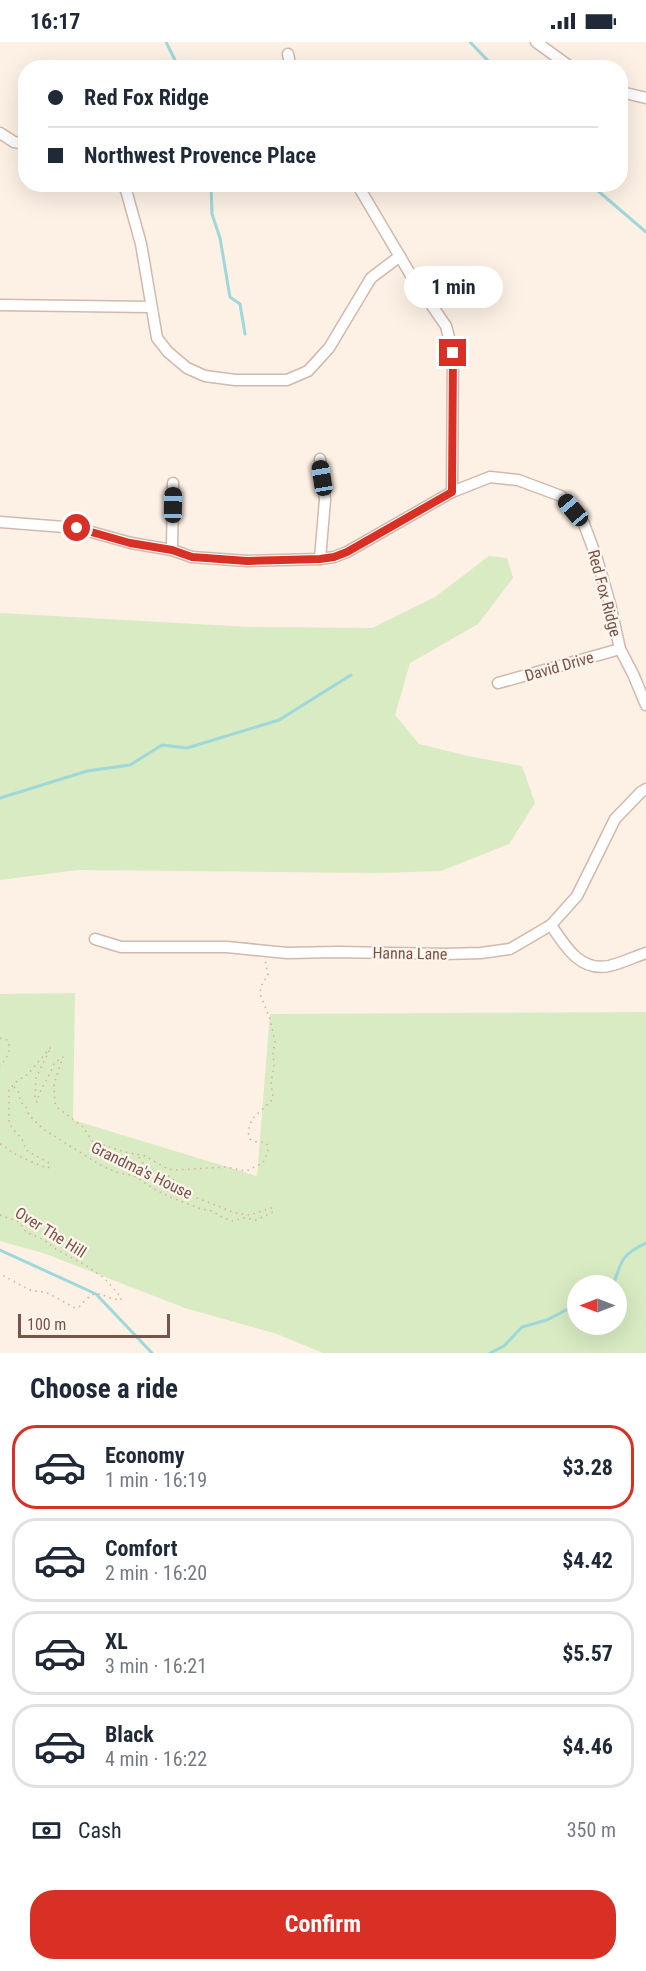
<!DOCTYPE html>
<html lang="en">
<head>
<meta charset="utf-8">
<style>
	:root { --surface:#fff; --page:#f6f6f7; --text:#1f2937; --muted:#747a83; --line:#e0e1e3; --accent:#d93025 }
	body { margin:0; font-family:"Roboto Condensed",sans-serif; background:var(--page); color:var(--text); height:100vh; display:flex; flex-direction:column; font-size:22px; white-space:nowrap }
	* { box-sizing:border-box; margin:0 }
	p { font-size:20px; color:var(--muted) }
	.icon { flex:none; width:33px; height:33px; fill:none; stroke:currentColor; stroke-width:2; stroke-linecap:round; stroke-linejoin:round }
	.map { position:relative; height:1311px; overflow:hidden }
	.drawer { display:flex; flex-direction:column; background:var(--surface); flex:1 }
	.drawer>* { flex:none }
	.banner { position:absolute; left:18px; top:18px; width:610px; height:132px; border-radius:24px; box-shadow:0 6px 24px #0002; display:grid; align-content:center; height:132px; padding:0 30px; background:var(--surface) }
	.needle { width:39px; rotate:270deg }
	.buttons { position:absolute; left:567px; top:1233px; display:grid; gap:12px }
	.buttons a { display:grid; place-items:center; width:60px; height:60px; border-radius:50%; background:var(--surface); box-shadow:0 6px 24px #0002; font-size:30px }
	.scale { position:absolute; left:18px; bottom:15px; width:152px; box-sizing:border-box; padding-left:6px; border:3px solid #775349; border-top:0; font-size:16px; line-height:21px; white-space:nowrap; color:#775349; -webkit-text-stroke:4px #fff5ec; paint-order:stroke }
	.end { position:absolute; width:27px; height:27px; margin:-14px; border:8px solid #d93025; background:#fff; box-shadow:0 0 0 3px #fff }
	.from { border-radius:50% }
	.bubble { position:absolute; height:42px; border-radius:21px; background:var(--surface); box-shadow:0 6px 24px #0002; font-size:20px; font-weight:700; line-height:42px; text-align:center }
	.car { position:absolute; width:18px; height:36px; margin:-18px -9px; border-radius:8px; box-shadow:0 0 4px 2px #0007; background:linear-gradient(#222 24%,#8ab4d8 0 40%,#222 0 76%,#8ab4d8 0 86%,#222 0) }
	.banner b { display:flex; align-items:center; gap:21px; height:57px; font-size:22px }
	.banner b+b { border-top:2px solid var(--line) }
	.banner i { width:15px; height:15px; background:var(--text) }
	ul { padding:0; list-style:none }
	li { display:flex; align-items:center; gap:18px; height:84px; margin:0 12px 9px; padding:0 18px; border:3px solid var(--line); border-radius:24px }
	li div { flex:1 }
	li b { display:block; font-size:22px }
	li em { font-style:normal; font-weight:700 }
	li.current { border-color:var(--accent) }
	li>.icon { width:54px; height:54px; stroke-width:1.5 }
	h2 { padding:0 30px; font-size:27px; line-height:72px }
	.pay { display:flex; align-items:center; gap:15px; height:66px; padding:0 30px; font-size:22px }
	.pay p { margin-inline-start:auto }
	.action { display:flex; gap:12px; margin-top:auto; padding:12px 30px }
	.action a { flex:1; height:69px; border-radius:24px; background:var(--accent); color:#fff; font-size:24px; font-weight:700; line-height:69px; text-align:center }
	.status { display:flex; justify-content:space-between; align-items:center; height:42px; padding:0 30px; background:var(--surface); direction:ltr }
	.status svg { height:16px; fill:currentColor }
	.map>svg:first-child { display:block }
	.green { fill:#d8ebc2; fill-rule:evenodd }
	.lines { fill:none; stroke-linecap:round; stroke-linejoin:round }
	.stream { stroke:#9ed8da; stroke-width:3 }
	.minor-casing { stroke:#d1b9ad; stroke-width:13 }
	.path { stroke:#d9ad9e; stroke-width:1.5; stroke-dasharray:1.5 4.5; stroke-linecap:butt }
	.minor { stroke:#fff; stroke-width:10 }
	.route { stroke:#d93025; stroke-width:8 }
	.labels { text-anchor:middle; stroke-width:4.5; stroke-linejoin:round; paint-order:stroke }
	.street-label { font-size:16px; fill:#775349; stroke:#fff5ec }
</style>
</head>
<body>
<div class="status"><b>16:17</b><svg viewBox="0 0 49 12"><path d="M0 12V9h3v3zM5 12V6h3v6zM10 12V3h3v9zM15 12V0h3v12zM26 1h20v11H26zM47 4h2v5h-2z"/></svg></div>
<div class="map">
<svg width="646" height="1311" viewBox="0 0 646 1311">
	<rect width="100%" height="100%" fill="#fdf0e4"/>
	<g class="green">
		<polygon points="489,514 507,516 513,536 478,582 410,621 395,673 419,702 468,714 522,724 535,761 509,802 441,829 378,831 78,828 0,838 0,571 249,585 372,586 435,555"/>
		<path d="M75,951L73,1078L257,1134L270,972L646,970V1311H323L277,1292L185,1266L46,1212L0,1199V952ZM578,1244H616V1282H578Z"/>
	</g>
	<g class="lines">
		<g class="stream">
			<polyline points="166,0 179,26"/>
			<polyline points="470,0 495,26"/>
			<polyline points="211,142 212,172 220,196 230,255 240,262 245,292"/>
			<polyline points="590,142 646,190"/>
			<polyline points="0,756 87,729 130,723 162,703 187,706 279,678 351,633"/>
			<polyline points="0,1208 96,1252 152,1311"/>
			<path d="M613,1244C621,1219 622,1212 646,1201"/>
			<polyline points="490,1311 504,1304 522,1285 547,1278 574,1264 578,1264"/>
		</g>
		<defs>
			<g id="minor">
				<polyline points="536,0 572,26"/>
				<polyline points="288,12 291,26"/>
				<polyline points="621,50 646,56"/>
				<polyline points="0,91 14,100 26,102"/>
				<polyline points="121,142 126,148 141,202 157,296 168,310 187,326 205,334 235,338 287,338 308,329 329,306 371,236 400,214"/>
				<polyline points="357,142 412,235 446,284 453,311 452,450"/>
				<polyline points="0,263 150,265"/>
				<polyline points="320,417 325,458 320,517"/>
				<polyline points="0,480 77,486 131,501 172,508 192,515 247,519 320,517 334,515 347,510 452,450 490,435 518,438 561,454 584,482 597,517 610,562 620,607 633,632 646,663"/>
				<polyline points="172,508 173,441"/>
				<polyline points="498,641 620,607"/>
				<path d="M551,883C565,904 580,930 609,924C622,921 634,915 646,911"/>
				<polyline points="95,897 121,905 227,905 287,911 338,910 444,912 481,911 510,907 551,883 577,854 615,777 641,750 646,747"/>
			</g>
		</defs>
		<use href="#minor" class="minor-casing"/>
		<g class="path">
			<path d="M0,996L7,998C13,1008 7,1015 0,1024"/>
			<polyline points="14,1045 18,1049 21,1060 26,1065 29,1073 43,1087 102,1124 116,1130 134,1134 154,1147 170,1155 201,1167 212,1169 222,1175 232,1179 244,1176 256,1178 273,1170 273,1167 271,1166 250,1173 235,1171 218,1164 197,1156 166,1132 150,1127 142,1120 138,1114"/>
			<path d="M0,1102C6,1104 7,1107 12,1110C18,1114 40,1124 48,1126L50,1124L49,1121L26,1108L22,1097L12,1086L9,1079V1048L17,1039L28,1032L51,1005L36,1036L35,1058L37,1060C40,1044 50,1036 54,1021L63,1015L54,1042L55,1061L58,1066L83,1085L92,1099L125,1110L145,1114L168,1127L175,1128L226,1125L246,1129L263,1121L268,1109L267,1102C262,1098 256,1102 250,1097L248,1090L252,1077L271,1059L273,1055L271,1040L274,1025L273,1011L275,1000L270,977L260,952L261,944L268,933L265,918"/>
			<path d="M0,1173L19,1180L26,1190L44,1198L54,1206L85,1223L104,1236L121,1255V1258C100,1257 99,1241 79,1265L75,1266L46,1250L32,1249L0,1232"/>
		</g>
		<use href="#minor" class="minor"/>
	</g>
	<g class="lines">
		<polyline class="route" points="77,486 130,501 172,508 192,515 247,519 320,517 334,515 347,510 452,450 453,311"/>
	</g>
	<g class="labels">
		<g class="street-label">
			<text transform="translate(605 551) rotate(75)" y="6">Red Fox Ridge</text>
			<text transform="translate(559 624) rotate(-16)" y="6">David Drive</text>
			<text transform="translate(410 911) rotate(1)" y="6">Hanna Lane</text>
			<text transform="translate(142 1128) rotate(26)" y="6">Grandma's House</text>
			<text transform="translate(51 1190) rotate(32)" y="6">Over The Hill</text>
		</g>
	</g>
</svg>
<div class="buttons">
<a><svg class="needle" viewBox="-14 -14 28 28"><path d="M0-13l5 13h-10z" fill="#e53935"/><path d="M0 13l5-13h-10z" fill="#747a83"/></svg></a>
</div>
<div class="scale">100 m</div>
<i class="end from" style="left:77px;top:486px"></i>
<i class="end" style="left:453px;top:311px"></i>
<div class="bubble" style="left:404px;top:224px;width:99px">1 min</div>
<i class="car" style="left:322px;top:436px;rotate:351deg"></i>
<i class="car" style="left:173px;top:463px;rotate:1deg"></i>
<i class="car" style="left:573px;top:468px;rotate:320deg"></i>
<div class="banner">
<b><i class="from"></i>Red Fox Ridge</b>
<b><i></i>Northwest Provence Place</b>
</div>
</div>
<section class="drawer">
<h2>Choose a ride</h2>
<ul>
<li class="current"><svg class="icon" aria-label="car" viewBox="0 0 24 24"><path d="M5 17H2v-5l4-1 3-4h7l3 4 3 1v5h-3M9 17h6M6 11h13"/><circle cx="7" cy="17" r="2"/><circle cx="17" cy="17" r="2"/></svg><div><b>Economy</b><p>1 min · 16:19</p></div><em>$3.28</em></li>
<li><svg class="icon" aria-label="car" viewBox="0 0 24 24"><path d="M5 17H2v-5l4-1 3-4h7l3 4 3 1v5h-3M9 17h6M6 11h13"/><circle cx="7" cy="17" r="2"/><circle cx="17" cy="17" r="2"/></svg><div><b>Comfort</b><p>2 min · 16:20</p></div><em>$4.42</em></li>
<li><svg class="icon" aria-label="car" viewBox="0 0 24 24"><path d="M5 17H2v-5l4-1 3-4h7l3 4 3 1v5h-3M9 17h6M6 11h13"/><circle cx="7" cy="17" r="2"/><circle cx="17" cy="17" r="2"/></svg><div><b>XL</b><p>3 min · 16:21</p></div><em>$5.57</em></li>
<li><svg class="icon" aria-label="car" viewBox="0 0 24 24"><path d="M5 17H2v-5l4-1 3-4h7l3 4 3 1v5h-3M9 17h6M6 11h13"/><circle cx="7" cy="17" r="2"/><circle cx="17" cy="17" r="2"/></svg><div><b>Black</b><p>4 min · 16:22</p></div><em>$4.46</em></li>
</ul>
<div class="pay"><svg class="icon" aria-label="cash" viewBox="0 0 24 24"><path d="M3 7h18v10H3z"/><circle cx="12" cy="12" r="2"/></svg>Cash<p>350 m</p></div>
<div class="action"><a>Confirm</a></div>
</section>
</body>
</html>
